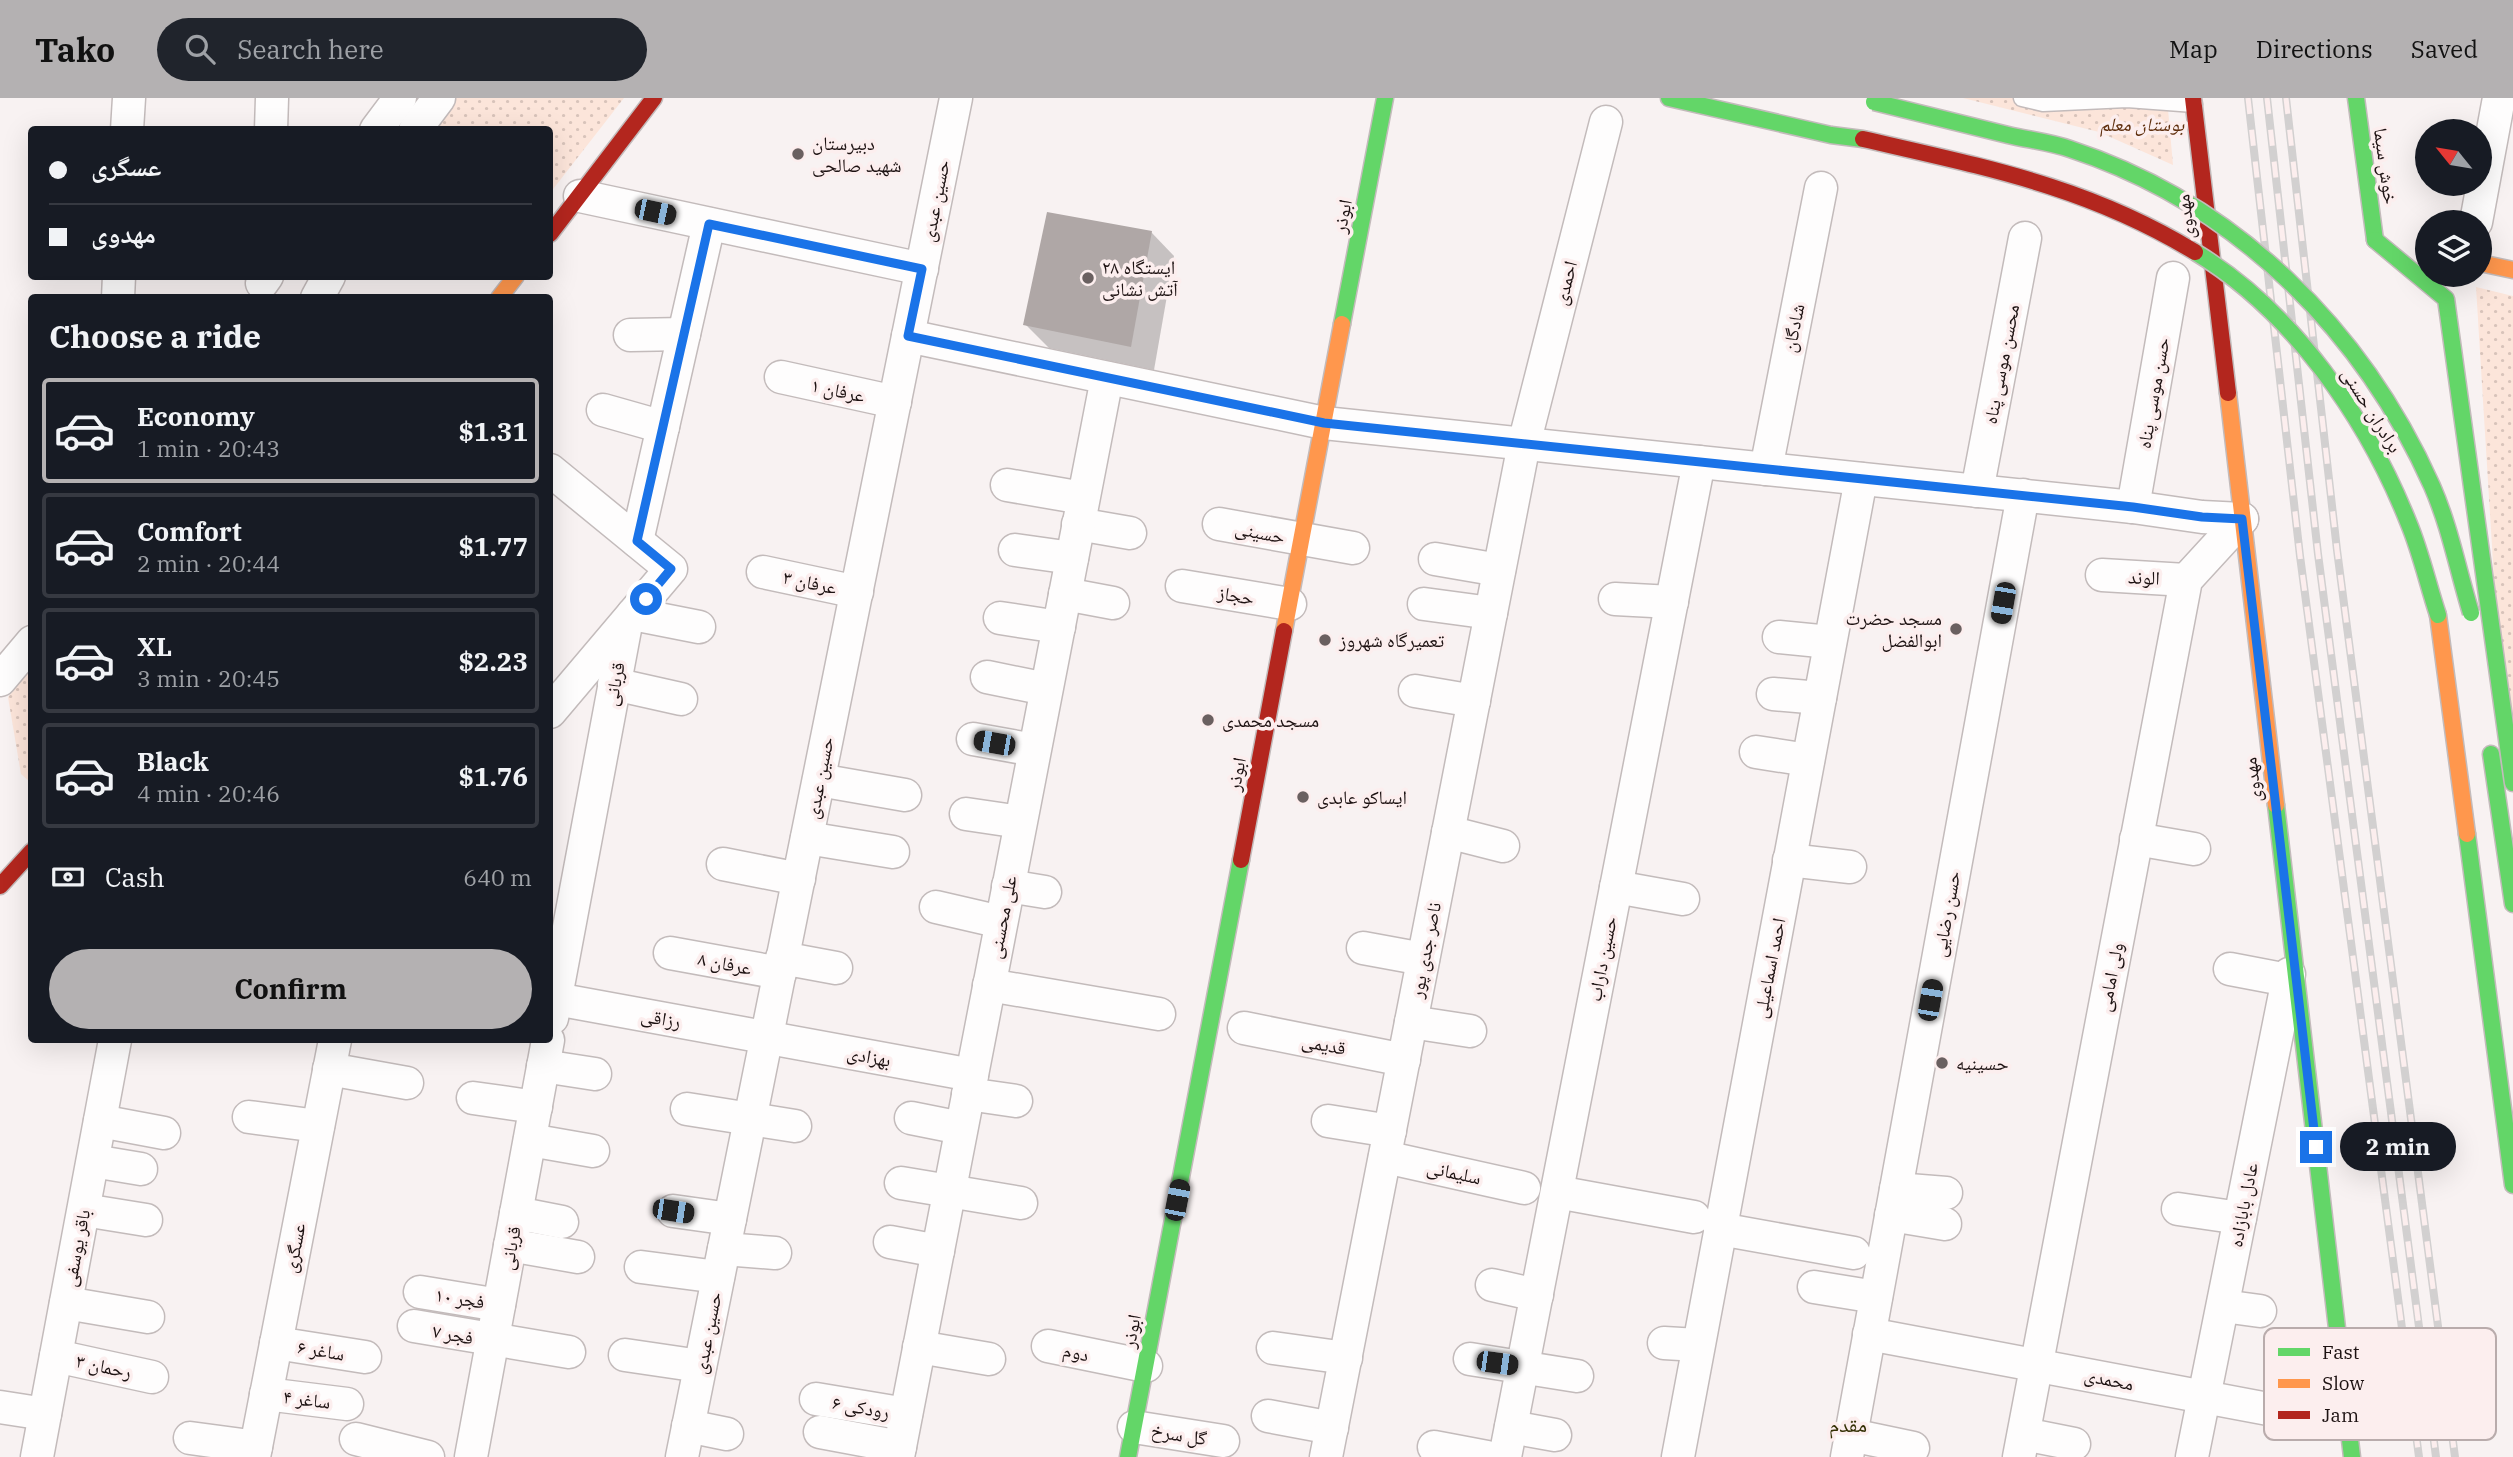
<!DOCTYPE html>
<html lang="en">
<head>
<meta charset="utf-8">
<style>
	:root { --surface:#171b24; --page:#20242c; --text:#f1f3f6; --muted:#9ea1a6; --line:#363941; --accent:#b4b1b2 }
	body { margin:0; font-family:"IBM Plex Serif","Noto Naskh Arabic",serif; background:var(--page); color:var(--text); height:100vh; display:flex; flex-direction:column; font-size:26px; white-space:nowrap }
	* { box-sizing:border-box; margin:0 }
	p { font-size:23px; color:var(--muted) }
	.icon { flex:none; width:38px; height:38px; fill:none; stroke:currentColor; stroke-width:2; stroke-linecap:round; stroke-linejoin:round }
	.map { position:relative; flex:1; overflow:hidden }
	.drawer { position:absolute; left:28px; top:196px; width:525px; height:749px; display:flex; flex-direction:column; background:var(--surface); border-radius:7px; box-shadow:0 7px 28px #0002 }
	.drawer>* { flex:none }
	.top-card { position:absolute; left:28px; top:28px; width:525px; height:154px; border-radius:7px; box-shadow:0 7px 28px #0002; display:grid; align-content:center; height:154px; padding:0 21px; background:var(--surface) }
	.needle { width:46px; rotate:300deg }
	.controls { position:absolute; left:2415px; top:21px; display:grid; gap:14px }
	.controls a { display:grid; place-items:center; width:77px; height:77px; border-radius:50%; background:var(--surface); box-shadow:0 7px 28px #0002; font-size:35px }
	.end { position:absolute; width:32px; height:32px; margin:-16px; border:9px solid #1a73e8; background:#fff; box-shadow:0 0 0 4px #fff }
	.from { border-radius:50% }
	.bubble { position:absolute; height:49px; border-radius:24px; background:var(--surface); box-shadow:0 7px 28px #0002; font-size:23px; font-weight:700; line-height:49px; text-align:center }
	.car { position:absolute; width:21px; height:42px; margin:-21px -10px; border-radius:9px; box-shadow:0 0 5px 2px #0007; background:linear-gradient(#222 24%,#8ab4d8 0 40%,#222 0 76%,#8ab4d8 0 86%,#222 0) }
	.top-card b { display:flex; align-items:center; gap:24px; height:66px; font-size:26px }
	.top-card b+b { border-top:2px solid var(--line) }
	.top-card i { width:18px; height:18px; background:var(--text) }
	ul { padding:0; list-style:none }
	li { display:flex; align-items:center; gap:21px; height:105px; margin:0 14px 10px; padding:0 7px; border:4px solid var(--line); border-radius:7px }
	li div { flex:1 }
	li b { display:block; font-size:26px }
	li em { font-style:normal; font-weight:700 }
	li.current { border-color:var(--accent) }
	li>.icon { width:63px; height:63px; stroke-width:1.5 }
	h2 { padding:0 21px; font-size:32px; line-height:84px }
	.pay { display:flex; align-items:center; gap:18px; height:77px; padding:0 21px; font-size:26px }
	.pay p { margin-inline-start:auto }
	.action { display:flex; gap:14px; margin-top:auto; padding:14px 21px }
	.action a { flex:1; height:80px; border-radius:42px; background:var(--accent); color:#111; font-size:28px; font-weight:700; line-height:80px; text-align:center }
	header { display:flex; align-items:center; gap:42px; box-sizing:border-box; height:98px; padding:0 35px; background:var(--accent); color:#111 }
	header strong { font-size:33px }
	nav { display:flex; gap:38px; margin-inline-start:auto; font-size:24px }
	.search { width:490px; height:63px; background:var(--page); display:flex; align-items:center; gap:18px; box-sizing:border-box; padding:0 24px; border-radius:38px; color:var(--muted); font-size:26px }
	.map>svg:first-child { display:block }
	.park { fill:url(#park-dots) }
	.shadow { fill:#0003 }
	.building { fill:#afa7a6 }
	.lines { fill:none; stroke-linecap:round; stroke-linejoin:round }
	.lane-casing { stroke:#c3bbbb; stroke-width:19 }
	.street-casing { stroke:#c3bbbb; stroke-width:35 }
	.fast-casing { stroke:#c3bbbb; stroke-width:19 }
	.slow-casing { stroke:#c3bbbb; stroke-width:19 }
	.jam-casing { stroke:#c3bbbb; stroke-width:19 }
	.lane { stroke:#fefdfd; stroke-width:16 }
	.street { stroke:#fefdfd; stroke-width:32 }
	.fast { stroke:#63d668; stroke-width:16 }
	.slow { stroke:#ff974d; stroke-width:16 }
	.jam { stroke:#b3261e; stroke-width:16 }
	.rail-casing { stroke:#d2d0d0; stroke-width:8 }
	.rail { stroke:#fceeee; stroke-width:5; stroke-dasharray:16; stroke-linecap:butt }
	.fast-bridge-casing { stroke:#c3bbbb; stroke-width:19; stroke-linecap:butt }
	.jam-bridge-casing { stroke:#c3bbbb; stroke-width:19; stroke-linecap:butt }
	.fast-bridge { stroke:#63d668; stroke-width:16 }
	.jam-bridge { stroke:#b3261e; stroke-width:16 }
	.route { stroke:#1a73e8; stroke-width:9 }
	.poi-dot { fill:#6a6060; stroke:#fceeee; stroke-width:2.5 }
	.labels { text-anchor:middle; stroke-width:7; stroke-linejoin:round; paint-order:stroke }
	.park-label { font-size:19px; font-style:italic; fill:#5f2f0e; stroke:#fceeee }
	.poi-label { font-size:19px; fill:#1d1212; stroke:#fceeee; text-anchor:start }
	.street-label { font-size:19px; fill:#1d1212; stroke:#fceeee }
	.neighbourhood-label { font-size:21px; fill:#333004; stroke:#fceeee }
	.key { fill:#fceeee; stroke:#b9acac; stroke-width:2 }
	.key-label { font-size:19px; fill:#1d1212 }
</style>
</head>
<body>
<header>
<strong>Tako</strong>
<div class="search"><svg class="icon" aria-label="search" viewBox="0 0 24 24"><circle cx="10" cy="10" r="6"/><path d="M15 15l6 6"/></svg>Search here</div>
<nav><a>Map</a><a>Directions</a><a>Saved</a></nav>
</header>
<div class="map">
<svg width="2513" height="1359" viewBox="0 0 2513 1359">
	<defs>
		<pattern id="park-dots" width="8" height="8" patternUnits="userSpaceOnUse" patternTransform="scale(1.75)"><rect width="8" height="8" fill="#fce5da"/><path d="M2 2h.1M6 6h.1" fill="none" stroke="#d8c3ba" stroke-width="1.8" stroke-linecap="round"/></pattern>
	</defs>
	<rect width="100%" height="100%" fill="#f8f2f2"/>
	<g class="park">
		<polygon points="455,0 624,0 550,95 550,32 431,32"/>
		<polygon points="1963,0 2167,0 2173,67 2099,34"/>
		<polygon points="2476,189 2513,198 2513,629 2495,497"/>
		<polygon points="31,571 31,685 21,676 8,599"/>
	</g>
	<polygon class="shadow" points="1151,134 1174,158 1154,272 1049,250 1025,226"/>
	<polygon class="building" points="1047,114 1152,133 1131,249 1023,227"/>
	<g class="lines">
		<defs>
			<polyline id="lane" points="2022,0 2043,5 2127,1 2194,6"/>
			<g id="street">
				<polyline points="127,32 129,0"/>
				<polyline points="271,32 272,0"/>
				<polyline points="376,32 400,0"/>
				<polyline points="415,32 439,0"/>
				<polyline points="580,98 922,171"/>
				<polyline points="2476,124 2499,0"/>
				<polyline points="262,185 267,178"/>
				<polyline points="118,200 119,178"/>
				<polyline points="317,200 329,178"/>
				<polyline points="630,237 684,236"/>
				<polyline points="908,238 1324,325 2133,409 2202,419 2242,421"/>
				<polyline points="781,279 895,304"/>
				<polyline points="603,312 663,329"/>
				<polyline points="1766,371 1821,90"/>
				<polyline points="550,372 671,471 550,614"/>
				<polyline points="1007,387 1083,400"/>
				<polyline points="1977,393 2025,140"/>
				<polyline points="2133,409 2173,180"/>
				<polyline points="1078,426 1130,435"/>
				<polyline points="1219,426 1353,450"/>
				<polyline points="637,443 709,126"/>
				<polyline points="1015,452 1072,460"/>
				<polyline points="1435,461 1499,472"/>
				<polyline points="763,474 857,494"/>
				<polyline points="2102,477 2186,482"/>
				<polyline points="1182,488 1290,506"/>
				<polyline points="1065,496 1113,505"/>
				<polyline points="1615,501 1672,504"/>
				<polyline points="1424,506 1491,515"/>
				<polyline points="633,516 699,529"/>
				<polyline points="1000,520 1059,529"/>
				<polyline points="1779,539 1830,544"/>
				<polyline points="987,579 1046,591"/>
				<polyline points="0,582 32,544"/>
				<polyline points="614,586 681,601"/>
				<polyline points="1415,593 1474,603"/>
				<polyline points="1773,596 1820,600"/>
				<polyline points="973,641 1034,652"/>
				<polyline points="1756,654 1808,662"/>
				<polyline points="819,682 905,697"/>
				<polyline points="966,716 1020,724"/>
				<polyline points="1448,734 1503,748"/>
				<polyline points="807,740 893,754"/>
				<polyline points="2136,741 2194,751"/>
				<polyline points="1789,762 1850,769"/>
				<polyline points="723,766 799,781"/>
				<polyline points="1008,788 1045,794"/>
				<polyline points="1616,789 1683,801"/>
				<polyline points="936,809 1001,824"/>
				<polyline points="1363,850 1423,861"/>
				<polyline points="670,855 780,875"/>
				<polyline points="782,860 836,870"/>
				<polyline points="2230,871 2288,882"/>
				<polyline points="989,887 1159,916"/>
				<polyline points="556,901 972,977"/>
				<polyline points="552,920 626,526"/>
				<polyline points="1411,924 1470,933"/>
				<polyline points="1244,930 1404,962"/>
				<polyline points="543,968 595,976"/>
				<polyline points="329,971 407,985"/>
				<polyline points="968,996 1016,1003"/>
				<polyline points="473,1000 536,1009"/>
				<polyline points="687,1011 795,1028"/>
				<polyline points="249,1019 318,1028"/>
				<polyline points="911,1020 961,1030"/>
				<polyline points="100,1023 164,1035"/>
				<polyline points="1328,1023 1390,1033"/>
				<polyline points="530,1042 593,1053"/>
				<polyline points="1385,1059 1524,1090"/>
				<polyline points="93,1063 141,1071"/>
				<polyline points="901,1085 1021,1105"/>
				<polyline points="1896,1091 1946,1095"/>
				<polyline points="1557,1094 1694,1119"/>
				<polyline points="2178,1111 2240,1120"/>
				<polyline points="84,1112 146,1122"/>
				<polyline points="673,1113 730,1121"/>
				<polyline points="516,1115 562,1124"/>
				<polyline points="1891,1117 1945,1126"/>
				<polyline points="1720,1131 1854,1155"/>
				<polyline points="890,1144 938,1153"/>
				<polyline points="510,1147 578,1159"/>
				<polyline points="724,1151 775,1155"/>
				<polyline points="641,1169 718,1179"/>
				<polyline points="1492,1187 1537,1197"/>
				<polyline points="1814,1189 1876,1199"/>
				<polyline points="420,1194 499,1207"/>
				<polyline points="66,1205 148,1219"/>
				<polyline points="2223,1208 2260,1213"/>
				<polyline points="414,1228 569,1254"/>
				<polyline points="1869,1236 2348,1326"/>
				<polyline points="276,1245 365,1259"/>
				<polyline points="1664,1245 1698,1247"/>
				<polyline points="1048,1248 1146,1268"/>
				<polyline points="919,1249 989,1261"/>
				<polyline points="1273,1250 1346,1260"/>
				<polyline points="625,1257 700,1268"/>
				<polyline points="56,1258 152,1279"/>
				<polyline points="1470,1261 1577,1278"/>
				<polyline points="266,1296 347,1306"/>
				<polyline points="816,1301 906,1316"/>
				<polyline points="0,1309 45,1316"/>
				<polyline points="1268,1318 1332,1330"/>
				<polyline points="688,1328 727,1336"/>
				<polyline points="1134,1329 1223,1343"/>
				<polyline points="1511,1329 1555,1337"/>
				<polyline points="820,1334 900,1349"/>
				<polyline points="2024,1336 2074,1346"/>
				<polyline points="1851,1337 1913,1350"/>
				<polyline points="190,1340 256,1349"/>
				<polyline points="356,1341 428,1359"/>
				<polyline points="1434,1349 1487,1359"/>
				<polyline points="37,1359 115,942"/>
				<polyline points="254,1359 335,942"/>
				<polyline points="471,1359 548,942"/>
				<polyline points="682,1359 956,0"/>
				<polyline points="898,1359 1107,280"/>
				<polyline points="1326,1359 1524,346 1606,24"/>
				<polyline points="1505,1359 1699,364"/>
				<polyline points="1678,1359 1861,381"/>
				<polyline points="1847,1359 2023,397"/>
				<polyline points="2019,1359 2186,482 2242,421"/>
				<polyline points="2192,1359 2289,876"/>
			</g>
			<g id="fast">
				<polyline points="1669,0 1831,37 1863,41"/>
				<polyline points="2356,0 2375,142"/>
				<polyline points="2375,142 2446,201 2513,685"/>
				<polyline points="1342,226 1385,0"/>
				<polyline points="2491,656 2513,806"/>
				<polyline points="2276,707 2352,1359"/>
				<polyline points="2467,736 2513,1087"/>
				<polyline points="1128,1359 1241,762"/>
			</g>
			<g id="slow">
				<polyline points="2480,165 2513,172"/>
				<polyline points="499,200 516,178"/>
				<polyline points="2228,295 2276,707"/>
				<polyline points="2438,517 2467,736"/>
				<polyline points="1284,533 1342,226"/>
			</g>
			<g id="jam">
				<polyline points="2193,0 2228,295"/>
				<polyline points="550,136 654,0"/>
				<polyline points="1241,762 1284,533"/>
				<polyline points="0,788 32,753"/>
			</g>
		</defs>
		<use href="#lane" class="lane-casing"/>
		<use href="#street" class="street-casing"/>
		<use href="#fast" class="fast-casing"/>
		<use href="#slow" class="slow-casing"/>
		<use href="#jam" class="jam-casing"/>
		<use href="#lane" class="lane"/>
		<use href="#street" class="street"/>
		<use href="#fast" class="fast"/>
		<use href="#slow" class="slow"/>
		<use href="#jam" class="jam"/>
		<defs>
			<g id="rail">
				<polyline points="2248,0 2300,458 2419,1359"/>
				<polyline points="2267,0 2318,456 2436,1359"/>
				<polyline points="2286,0 2337,452 2455,1359"/>
			</g>
		</defs>
		<use href="#rail" class="rail-casing"/>
		<use href="#rail" class="rail"/>
		<defs>
			<g id="fast-bridge">
				<path d="M1874,4C1919,15 1963,26 2008,37C2029,42 2050,44 2070,51C2235,105 2362,231 2432,388C2450,429 2458,473 2471,515"/>
				<path d="M2195,154C2293,213 2367,320 2409,426C2421,455 2428,487 2438,517"/>
			</g>
			<path id="jam-bridge" d="M1863,41C1983,69 2087,88 2195,154"/>
		</defs>
		<use href="#fast-bridge" class="fast-bridge-casing"/>
		<use href="#jam-bridge" class="jam-bridge-casing"/>
		<use href="#fast-bridge" class="fast-bridge"/>
		<use href="#jam-bridge" class="jam-bridge"/>
	</g>
	<g class="lines">
		<polyline class="route" points="646,501 671,471 637,443 709,126 922,171 908,238 1324,325 2133,409 2202,419 2242,421 2316,1049"/>
	</g>
	<g class="poi-dot">
		<circle cx="798" cy="56" r="7"/>
		<circle cx="1088" cy="180" r="7"/>
		<circle cx="1956" cy="531" r="7"/>
		<circle cx="1325" cy="542" r="7"/>
		<circle cx="1208" cy="622" r="7"/>
		<circle cx="1303" cy="699" r="7"/>
		<circle cx="1942" cy="965" r="7"/>
	</g>
	<g class="labels">
		<g class="park-label">
			<text x="2142" y="33">بوستان معلم</text>
		</g>
		<g class="poi-label">
			<text x="812" y="52">دبیرستان<tspan x="812" dy="22">شهید صالحی</tspan></text>
			<text x="1102" y="176">ایستگاه ۲۸<tspan x="1102" dy="22">آتش نشانی</tspan></text>
			<text x="1942" y="527" text-anchor="end">مسجد حضرت<tspan x="1942" dy="22">ابوالفضل</tspan></text>
			<text x="1339" y="549">تعمیرگاه شهروز</text>
			<text x="1222" y="629">مسجد محمدی</text>
			<text x="1317" y="706">ایساکو عابدی</text>
			<text x="1956" y="972">حسینیه</text>
		</g>
		<g class="street-label">
			<text transform="translate(2386 68) rotate(82)" y="7">خوش سیما</text>
			<text transform="translate(935 103) rotate(-79)" y="7">حسین عبدی</text>
			<text transform="translate(1342 118) rotate(-79)" y="7">ابوذر</text>
			<text transform="translate(2185 119) rotate(-97)" y="7">مهدوی</text>
			<text transform="translate(1565 185) rotate(-76)" y="7">احمدی</text>
			<text transform="translate(1793 230) rotate(-79)" y="7">شادگان</text>
			<text transform="translate(2001 266) rotate(-79)" y="7">محسن موسی پناه</text>
			<text transform="translate(838 292) rotate(12)" y="7">عرفان ۱</text>
			<text transform="translate(2153 295) rotate(-80)" y="7">حسن موسی پناه</text>
			<text transform="translate(2372 312) rotate(58)" y="7">برادران حسنی</text>
			<text transform="translate(1260 434) rotate(11)" y="7">حسینی</text>
			<text transform="translate(2144 479) rotate(3)" y="7">الوند</text>
			<text transform="translate(810 484) rotate(12)" y="7">عرفان ۳</text>
			<text transform="translate(1236 497) rotate(10)" y="7">حجاز</text>
			<text transform="translate(614 586) rotate(-79)" y="7">قربانی</text>
			<text transform="translate(1236 676) rotate(-79)" y="7">ابوذر</text>
			<text transform="translate(819 680) rotate(-79)" y="7">حسین عبدی</text>
			<text transform="translate(2252 682) rotate(-97)" y="7">مهدوی</text>
			<text transform="translate(1946 816) rotate(-80)" y="7">حسن رضایی</text>
			<text transform="translate(1002 819) rotate(-79)" y="7">علی محسنی</text>
			<text transform="translate(1425 852) rotate(-79)" y="7">ناصر جدی پور</text>
			<text transform="translate(1602 861) rotate(-79)" y="7">حسین داراب</text>
			<text transform="translate(725 865) rotate(11)" y="7">عرفان ۸</text>
			<text transform="translate(1769 870) rotate(-79)" y="7">احمد اسماعیلی</text>
			<text transform="translate(2110 879) rotate(-79)" y="7">ولی امامی</text>
			<text transform="translate(661 920) rotate(10)" y="7">رزاقی</text>
			<text transform="translate(1324 946) rotate(11)" y="7">قدیمی</text>
			<text transform="translate(869 958) rotate(11)" y="7">بهزادی</text>
			<text transform="translate(1454 1074) rotate(12)" y="7">سلیمانی</text>
			<text transform="translate(2243 1107) rotate(-79)" y="7">عادل بابازاده</text>
			<text transform="translate(76 1150) rotate(-79)" y="7">باقر یوسفی</text>
			<text transform="translate(294 1150) rotate(-79)" y="7">عسگری</text>
			<text transform="translate(510 1150) rotate(-79)" y="7">قربانی</text>
			<text transform="translate(460 1200) rotate(9)" y="7">فجر ۱۰</text>
			<text transform="translate(1131 1233) rotate(-79)" y="7">ابوذر</text>
			<text transform="translate(707 1235) rotate(-79)" y="7">حسین عبدی</text>
			<text transform="translate(453 1236) rotate(11)" y="7">فجر ۷</text>
			<text transform="translate(321 1252) rotate(9)" y="7">ساغر ۶</text>
			<text transform="translate(1076 1254) rotate(12)" y="7">دوم</text>
			<text transform="translate(104 1268) rotate(12)" y="7">رحمان ۳</text>
			<text transform="translate(2109 1281) rotate(11)" y="7">محمدی</text>
			<text transform="translate(307 1301) rotate(7)" y="7">ساغر ۴</text>
			<text transform="translate(861 1309) rotate(10)" y="7">رودکی ۶</text>
			<text transform="translate(1179 1336) rotate(9)" y="7">گل سرخ</text>
		</g>
		<g class="neighbourhood-label">
			<text x="1848" y="1334">مقدم</text>
		</g>
	</g>
	<rect x="2264" y="1230" width="232" height="112" rx="10" class="key"/>
	<rect x="2278" y="1250" width="32" height="8" fill="#63d668"/>
	<rect x="2278" y="1281" width="32" height="9" fill="#ff974d"/>
	<rect x="2278" y="1313" width="32" height="8" fill="#b3261e"/>
	<g class="key-label">
		<text x="2322" y="1261">Fast</text>
		<text x="2322" y="1292">Slow</text>
		<text x="2322" y="1324">Jam</text>
	</g>
</svg>
<div class="controls">
<a><svg class="needle" viewBox="-14 -14 28 28"><path d="M0-13l5 13h-10z" fill="#e53935"/><path d="M0 13l5-13h-10z" fill="#9ea1a6"/></svg></a>
<a><svg class="icon" aria-label="layers" viewBox="0 0 24 24"><path d="M12 4l9 5-9 5-9-5zM3 14l9 5 9-5"/></svg></a>
</div>
<i class="end from" style="left:646px;top:501px"></i>
<i class="end" style="left:2316px;top:1049px"></i>
<div class="bubble" style="left:2340px;top:1024px;width:116px">2 min</div>
<i class="car" style="left:655px;top:114px;rotate:102deg"></i>
<i class="car" style="left:2003px;top:505px;rotate:190deg"></i>
<i class="car" style="left:994px;top:645px;rotate:280deg"></i>
<i class="car" style="left:1930px;top:902px;rotate:10deg"></i>
<i class="car" style="left:1177px;top:1102px;rotate:11deg"></i>
<i class="car" style="left:673px;top:1113px;rotate:99deg"></i>
<i class="car" style="left:1497px;top:1265px;rotate:98deg"></i>
<div class="top-card">
<b><i class="from"></i>عسگری</b>
<b><i></i>مهدوی</b>
</div>
<section class="drawer">
<h2>Choose a ride</h2>
<ul>
<li class="current"><svg class="icon" aria-label="car" viewBox="0 0 24 24"><path d="M5 17H2v-5l4-1 3-4h7l3 4 3 1v5h-3M9 17h6M6 11h13"/><circle cx="7" cy="17" r="2"/><circle cx="17" cy="17" r="2"/></svg><div><b>Economy</b><p>1 min · 20:43</p></div><em>$1.31</em></li>
<li><svg class="icon" aria-label="car" viewBox="0 0 24 24"><path d="M5 17H2v-5l4-1 3-4h7l3 4 3 1v5h-3M9 17h6M6 11h13"/><circle cx="7" cy="17" r="2"/><circle cx="17" cy="17" r="2"/></svg><div><b>Comfort</b><p>2 min · 20:44</p></div><em>$1.77</em></li>
<li><svg class="icon" aria-label="car" viewBox="0 0 24 24"><path d="M5 17H2v-5l4-1 3-4h7l3 4 3 1v5h-3M9 17h6M6 11h13"/><circle cx="7" cy="17" r="2"/><circle cx="17" cy="17" r="2"/></svg><div><b>XL</b><p>3 min · 20:45</p></div><em>$2.23</em></li>
<li><svg class="icon" aria-label="car" viewBox="0 0 24 24"><path d="M5 17H2v-5l4-1 3-4h7l3 4 3 1v5h-3M9 17h6M6 11h13"/><circle cx="7" cy="17" r="2"/><circle cx="17" cy="17" r="2"/></svg><div><b>Black</b><p>4 min · 20:46</p></div><em>$1.76</em></li>
</ul>
<div class="pay"><svg class="icon" aria-label="cash" viewBox="0 0 24 24"><path d="M3 7h18v10H3z"/><circle cx="12" cy="12" r="2"/></svg>Cash<p>640 m</p></div>
<div class="action"><a>Confirm</a></div>
</section>
</div>
</body>
</html>
